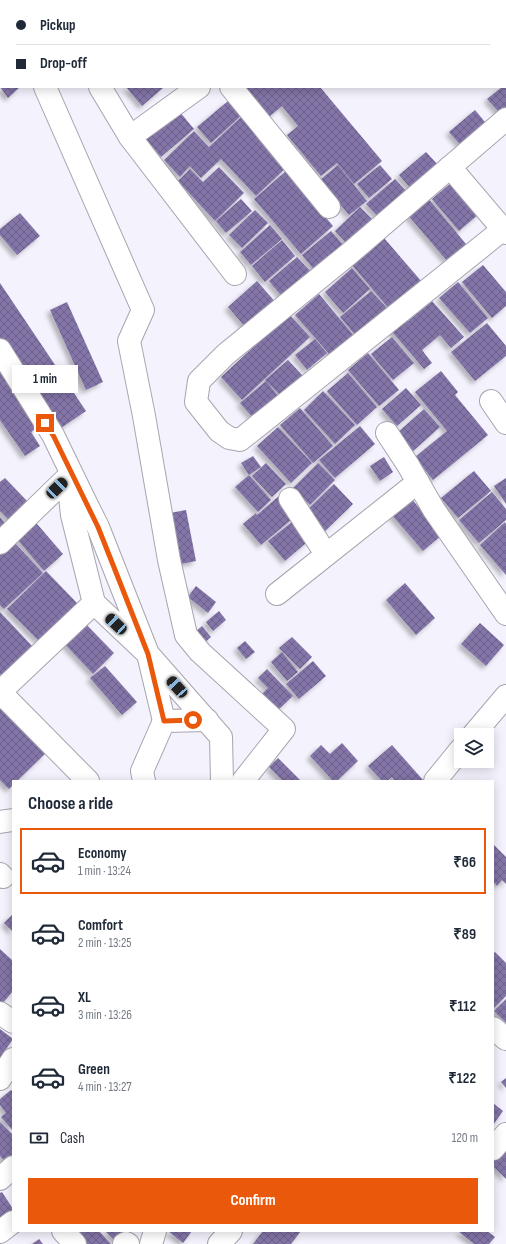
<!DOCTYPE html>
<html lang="en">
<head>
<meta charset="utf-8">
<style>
	:root { --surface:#fff; --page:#f2f2f3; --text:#1f2937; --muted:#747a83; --line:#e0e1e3; --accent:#ea580c }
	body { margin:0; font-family:"Sofia Sans Condensed",sans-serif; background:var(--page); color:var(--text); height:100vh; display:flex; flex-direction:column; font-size:15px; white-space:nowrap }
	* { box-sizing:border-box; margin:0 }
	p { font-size:13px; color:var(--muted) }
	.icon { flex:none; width:22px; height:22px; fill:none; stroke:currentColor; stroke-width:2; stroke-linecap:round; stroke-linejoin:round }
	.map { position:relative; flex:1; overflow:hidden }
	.sheet { position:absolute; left:12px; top:780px; width:482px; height:452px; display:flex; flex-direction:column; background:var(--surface); border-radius:0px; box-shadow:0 2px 10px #0003 }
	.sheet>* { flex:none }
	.top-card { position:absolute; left:0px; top:0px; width:506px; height:88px; box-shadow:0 2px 10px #0003; display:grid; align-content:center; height:88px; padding:0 16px; background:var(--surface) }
	.buttons { position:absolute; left:454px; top:728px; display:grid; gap:8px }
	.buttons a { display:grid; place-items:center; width:40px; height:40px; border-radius:0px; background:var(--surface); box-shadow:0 2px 10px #0003; font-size:20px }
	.end { position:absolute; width:18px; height:18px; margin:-9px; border:5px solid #ea580c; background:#fff; box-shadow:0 0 0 2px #fff }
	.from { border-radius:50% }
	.bubble { position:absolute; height:28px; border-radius:0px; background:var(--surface); box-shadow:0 2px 10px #0003; font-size:13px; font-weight:700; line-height:28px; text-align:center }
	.car { position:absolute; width:12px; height:24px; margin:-12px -6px; border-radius:5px; box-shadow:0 0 3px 1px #0007; background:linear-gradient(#222 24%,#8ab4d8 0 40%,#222 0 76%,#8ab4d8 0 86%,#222 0) }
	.top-card b { display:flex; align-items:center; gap:14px; height:38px; font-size:15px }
	.top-card b+b { border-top:1px solid var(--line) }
	.top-card i { width:10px; height:10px; background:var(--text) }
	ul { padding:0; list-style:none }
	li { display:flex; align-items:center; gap:12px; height:66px; margin:0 8px 6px; padding:0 8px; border:2px solid transparent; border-radius:0px }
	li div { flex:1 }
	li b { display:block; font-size:15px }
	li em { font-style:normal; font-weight:700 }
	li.current { border-color:var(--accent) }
	li>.icon { width:36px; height:36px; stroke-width:1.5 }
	h2 { padding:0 16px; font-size:18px; line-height:48px }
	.pay { display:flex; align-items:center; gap:10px; height:44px; padding:0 16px; font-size:15px }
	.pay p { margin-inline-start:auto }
	.action { display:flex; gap:8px; margin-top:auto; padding:8px 16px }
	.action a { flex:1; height:46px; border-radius:0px; background:var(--accent); color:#fff; font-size:16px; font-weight:700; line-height:46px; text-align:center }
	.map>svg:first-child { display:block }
	.building { fill:url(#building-cross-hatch); filter:url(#shadow) }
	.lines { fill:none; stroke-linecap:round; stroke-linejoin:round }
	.minor-casing { stroke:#a7a4ae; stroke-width:24 }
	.minor { stroke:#fff; stroke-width:22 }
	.route { stroke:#ea580c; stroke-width:5 }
</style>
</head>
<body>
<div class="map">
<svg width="506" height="1244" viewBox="0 0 506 1244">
	<defs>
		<pattern id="building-cross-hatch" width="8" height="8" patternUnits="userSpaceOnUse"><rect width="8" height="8" fill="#8474a8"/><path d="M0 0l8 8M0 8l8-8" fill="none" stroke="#6d608a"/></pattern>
		<filter id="shadow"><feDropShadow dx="-3.5" dy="3.5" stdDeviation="2" flood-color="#0004"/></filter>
	</defs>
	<rect width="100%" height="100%" fill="#f4f2fc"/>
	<g class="building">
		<polygon points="0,87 20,87 8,98"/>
		<polygon points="126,87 162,87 163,88 142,106"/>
		<polygon points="245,87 320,87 382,161 354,184 337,163 321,176 287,135 298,126 282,106 269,117"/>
		<polygon points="502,87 506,87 506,116 504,118 487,99"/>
		<polygon points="228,101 241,116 211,143 197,127"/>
		<polygon points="475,110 490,128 465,150 449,132"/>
		<polygon points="179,111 194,129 161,157 146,139"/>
		<polygon points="241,117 288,166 256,196 221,159 201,178 190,166 180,177 164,160 194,131 209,147"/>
		<polygon points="426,152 439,166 412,190 399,175"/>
		<polygon points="338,165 367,201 349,215 320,180"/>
		<polygon points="380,165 392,179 369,198 357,184"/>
		<polygon points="219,167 244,193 215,221 178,181 190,169 203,182"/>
		<polygon points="286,171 333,226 301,254 254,199"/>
		<polygon points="395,179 408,193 379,218 366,204"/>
		<polygon points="452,182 480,213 459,231 432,199"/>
		<polygon points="427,197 466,244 447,261 407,214"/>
		<polygon points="241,199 252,211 226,233 216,221"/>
		<polygon points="360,207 374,221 348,245 335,231"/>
		<polygon points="255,210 268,223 242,248 229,235"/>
		<polygon points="20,213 40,236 17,255 0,235 0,229"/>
		<polygon points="270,225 282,239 251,265 240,252"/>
		<polygon points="331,231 345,247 316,272 302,255"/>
		<polygon points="384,238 422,282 390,310 352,265"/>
		<polygon points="282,240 295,256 265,282 252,266"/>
		<polygon points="297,257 313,274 284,299 269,281"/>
		<polygon points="483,265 506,292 506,306 492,318 462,282"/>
		<polygon points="352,268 370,289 343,313 325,292"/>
		<polygon points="257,281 277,304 247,329 228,307"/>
		<polygon points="458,282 488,318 470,333 439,298"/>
		<polygon points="0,283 86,411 61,428 0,337"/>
		<polygon points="371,291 387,308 356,336 340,317"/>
		<polygon points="319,294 354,336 331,356 295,315"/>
		<polygon points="432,301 464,337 451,348 440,335 422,350 432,363 424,369 389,328 404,316 408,321"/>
		<polygon points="67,302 103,382 86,390 50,310"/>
		<polygon points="289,314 310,337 242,400 221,377"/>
		<polygon points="487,323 506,346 506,356 475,381 451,352"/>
		<polygon points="392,337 414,363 393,380 371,354"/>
		<polygon points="315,339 327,353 307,370 295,355"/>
		<polygon points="368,353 399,390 379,406 348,370"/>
		<polygon points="288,360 305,378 283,398 265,380"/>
		<polygon points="0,371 38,427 31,432 40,446 25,456 0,420"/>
		<polygon points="441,371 458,392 455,395 488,435 433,480 415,457 447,431 415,392"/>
		<polygon points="348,373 377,407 357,425 327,391"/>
		<polygon points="266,381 279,397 253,418 240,403"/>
		<polygon points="406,388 421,405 397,426 382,409"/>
		<polygon points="323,391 355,425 335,444 304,410"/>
		<polygon points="300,408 333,446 313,463 280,425"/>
		<polygon points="424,409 440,427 412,452 396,434"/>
		<polygon points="360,426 375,444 335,478 319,460"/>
		<polygon points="278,427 312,463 291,483 257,446"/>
		<polygon points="253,456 261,467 249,475 241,463"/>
		<polygon points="384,457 393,472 380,481 370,466"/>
		<polygon points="266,463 286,484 272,497 252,476"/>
		<polygon points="318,463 335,480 310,505 293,488"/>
		<polygon points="474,471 491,491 458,518 441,498"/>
		<polygon points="249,475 271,500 258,512 235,487"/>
		<polygon points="5,478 29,503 10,521 0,511 0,482"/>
		<polygon points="506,478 506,504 494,486"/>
		<polygon points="334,484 353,504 324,532 305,512"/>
		<polygon points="492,492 506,509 506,520 479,543 459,520"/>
		<polygon points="280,495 297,515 261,545 243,524 256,513 257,515"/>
		<polygon points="410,497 442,535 423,551 391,514"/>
		<polygon points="186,510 196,561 176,565 165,514"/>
		<polygon points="0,517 6,524 0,529"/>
		<polygon points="31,517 63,554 44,571 12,533"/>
		<polygon points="297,518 313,537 285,561 268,541"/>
		<polygon points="505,522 506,524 506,575 480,545"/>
		<polygon points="14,542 43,573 4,609 0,605 0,555"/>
		<polygon points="46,571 78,604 39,641 7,609"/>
		<polygon points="405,583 435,618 416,635 386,600"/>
		<polygon points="196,586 216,602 208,613 188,597"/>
		<polygon points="219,611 226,620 213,631 206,622"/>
		<polygon points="0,612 34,648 3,677 0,674"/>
		<polygon points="82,620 114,653 93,674 61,640"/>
		<polygon points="480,623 504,645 486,666 461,644"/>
		<polygon points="202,626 211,637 203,644 194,633"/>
		<polygon points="292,637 312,657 300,669 279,648"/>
		<polygon points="245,641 255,652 246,659 237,648"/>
		<polygon points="282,652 298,672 287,681 271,662"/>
		<polygon points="313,661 326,676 299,699 286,684"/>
		<polygon points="105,666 137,702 122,715 90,678"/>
		<polygon points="267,669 293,696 276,712 260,696 268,688 258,678"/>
		<polygon points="0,707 45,754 17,781 13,781 13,785 9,789 0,780"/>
		<polygon points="342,743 358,761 337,781 333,781 310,756 321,745 330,754"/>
		<polygon points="392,745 423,780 422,781 395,781 392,777 387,781 382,781 368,766"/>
		<polygon points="278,758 301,781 283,781 269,767"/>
		<polygon points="493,844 506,857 506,884 502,880 497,886 493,881"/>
		<polygon points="13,914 13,932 4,923"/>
		<polygon points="0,949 13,961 13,991 2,1004 0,1003"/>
		<polygon points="495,952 506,963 506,996 493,1009 493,954"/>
		<polygon points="506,999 506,1023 494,1011"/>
		<polygon points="0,1029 13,1039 0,1058"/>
		<polygon points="506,1078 506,1088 501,1082"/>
		<polygon points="11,1090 13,1092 13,1131 1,1117 6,1113 0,1105 0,1099"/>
		<polygon points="493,1103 503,1111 493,1125"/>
		<polygon points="0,1122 13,1135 13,1162 9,1166 0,1156"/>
		<polygon points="506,1147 506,1179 493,1166 493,1160"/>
		<polygon points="2,1192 13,1209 13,1219 0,1227 0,1193"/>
		<polygon points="78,1231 99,1231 111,1244 76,1244 71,1238"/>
		<polygon points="105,1231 128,1231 116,1242"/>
		<polygon points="168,1231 192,1231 183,1243"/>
		<polygon points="263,1231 301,1231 291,1244 253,1244"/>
		<polygon points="458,1231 487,1231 495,1237 489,1244 474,1244"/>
		<polygon points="39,1239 43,1244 32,1244"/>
	</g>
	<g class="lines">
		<defs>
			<g id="minor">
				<polyline points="7,0 7,1"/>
				<polyline points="52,0 53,1"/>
				<polyline points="159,0 160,1"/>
				<polyline points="468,0 469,1"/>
				<polyline points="178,1 180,0"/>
				<polyline points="45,87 143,310 129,341 144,416 169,560 186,635 200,652 284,729 243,781"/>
				<polyline points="100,87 130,137 235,274"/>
				<polyline points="231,87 329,207"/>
				<polyline points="506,119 350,253 226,354 199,381 196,402 219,431 229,438 240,440 506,227"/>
				<polyline points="130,137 199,87"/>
				<polyline points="450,167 506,233"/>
				<polyline points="0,350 53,435 87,505 98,527 148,654 221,737 222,781"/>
				<polyline points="491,401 506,423"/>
				<polyline points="387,433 408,465 434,510 506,614"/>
				<polyline points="68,478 72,515 94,603 148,654 164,721"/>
				<polyline points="290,499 326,554"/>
				<polyline points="0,543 68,477"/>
				<polyline points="277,594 418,482"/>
				<polyline points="0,692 94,603"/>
				<polyline points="0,692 88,781"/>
				<polyline points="473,735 506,696"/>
				<polyline points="144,781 142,771 164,721 207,720"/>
				<polyline points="435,781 461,749"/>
				<polyline points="0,822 13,820"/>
				<polyline points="0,874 3,877"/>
				<polyline points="0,1013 13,1022"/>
				<polyline points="493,1028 506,1039"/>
				<polyline points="0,1079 13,1059"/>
				<polyline points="493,1149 506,1134"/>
				<polyline points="0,1179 13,1167"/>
				<polyline points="63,1231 75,1244"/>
				<polyline points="0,1232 13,1222"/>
				<polyline points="124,1244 126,1243 128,1244"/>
				<polyline points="151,1244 155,1231"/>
				<polyline points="219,1244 231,1231"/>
			</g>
		</defs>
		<use href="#minor" class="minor-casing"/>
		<use href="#minor" class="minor"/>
	</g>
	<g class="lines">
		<polyline class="route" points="45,423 53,435 98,527 119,580 148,654 164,721 193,720"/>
	</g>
</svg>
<div class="buttons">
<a><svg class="icon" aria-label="layers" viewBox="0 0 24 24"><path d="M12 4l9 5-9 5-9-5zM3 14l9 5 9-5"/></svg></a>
</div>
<i class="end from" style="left:193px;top:720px"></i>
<i class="end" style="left:45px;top:423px"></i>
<div class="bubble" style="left:12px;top:365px;width:66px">1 min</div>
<i class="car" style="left:57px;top:488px;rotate:46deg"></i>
<i class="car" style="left:116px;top:624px;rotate:313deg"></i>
<i class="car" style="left:177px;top:687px;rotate:318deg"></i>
<div class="top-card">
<b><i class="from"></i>Pickup</b>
<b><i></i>Drop-off</b>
</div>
<section class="sheet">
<h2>Choose a ride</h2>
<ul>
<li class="current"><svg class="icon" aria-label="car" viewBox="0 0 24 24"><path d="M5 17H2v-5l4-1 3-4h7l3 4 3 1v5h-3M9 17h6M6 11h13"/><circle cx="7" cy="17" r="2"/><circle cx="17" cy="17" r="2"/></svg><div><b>Economy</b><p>1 min · 13:24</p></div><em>₹66</em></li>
<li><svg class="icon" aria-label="car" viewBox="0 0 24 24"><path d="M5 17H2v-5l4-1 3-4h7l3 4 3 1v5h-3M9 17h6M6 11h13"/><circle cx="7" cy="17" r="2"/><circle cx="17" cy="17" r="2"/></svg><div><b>Comfort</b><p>2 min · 13:25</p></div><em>₹89</em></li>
<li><svg class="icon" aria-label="car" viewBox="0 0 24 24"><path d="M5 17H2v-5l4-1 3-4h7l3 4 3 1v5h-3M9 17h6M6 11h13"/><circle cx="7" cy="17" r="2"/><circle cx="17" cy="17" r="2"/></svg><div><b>XL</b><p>3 min · 13:26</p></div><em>₹112</em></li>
<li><svg class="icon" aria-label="car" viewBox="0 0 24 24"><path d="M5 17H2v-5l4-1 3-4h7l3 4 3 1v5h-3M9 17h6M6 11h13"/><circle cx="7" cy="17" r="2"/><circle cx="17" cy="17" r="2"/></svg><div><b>Green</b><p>4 min · 13:27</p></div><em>₹122</em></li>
</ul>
<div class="pay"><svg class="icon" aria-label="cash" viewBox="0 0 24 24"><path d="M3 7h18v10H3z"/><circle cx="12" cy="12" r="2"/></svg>Cash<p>120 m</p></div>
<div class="action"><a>Confirm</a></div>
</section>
</div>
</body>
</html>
